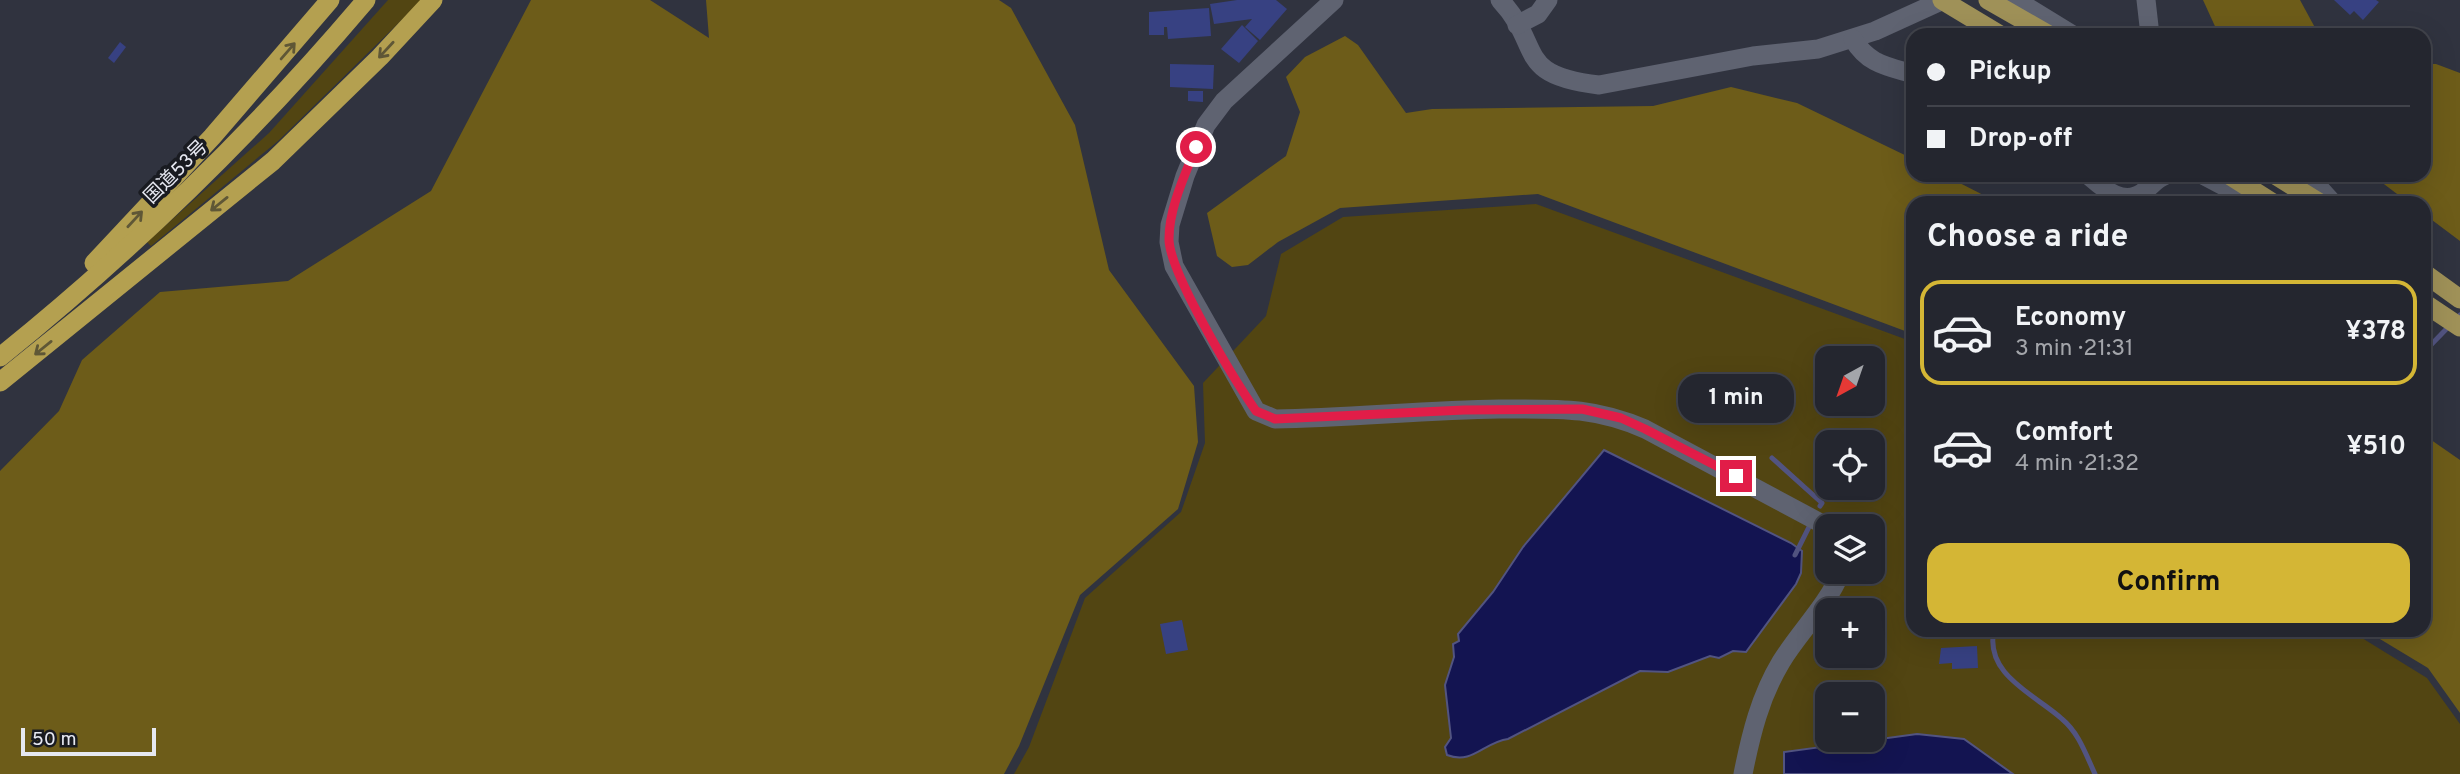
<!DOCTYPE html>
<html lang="en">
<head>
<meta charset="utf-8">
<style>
	:root { --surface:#24262f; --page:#2c2e37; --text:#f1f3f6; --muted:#a3a5aa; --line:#41434b; --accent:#d4b635 }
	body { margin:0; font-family:Overpass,"Noto Sans JP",sans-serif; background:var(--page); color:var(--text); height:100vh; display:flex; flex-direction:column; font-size:26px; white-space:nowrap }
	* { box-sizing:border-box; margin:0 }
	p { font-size:23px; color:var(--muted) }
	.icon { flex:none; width:38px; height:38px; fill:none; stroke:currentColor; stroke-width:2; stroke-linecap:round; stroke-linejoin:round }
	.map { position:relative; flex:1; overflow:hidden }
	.sheet { position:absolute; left:1906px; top:196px; width:525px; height:441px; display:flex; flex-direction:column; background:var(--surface); border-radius:21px; box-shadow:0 7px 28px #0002,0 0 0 2px var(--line) }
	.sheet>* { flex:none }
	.top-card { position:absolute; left:1906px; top:28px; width:525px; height:154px; border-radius:21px; box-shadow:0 7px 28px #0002,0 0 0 2px var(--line); display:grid; align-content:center; height:154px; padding:0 21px; background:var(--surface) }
	.needle { width:46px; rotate:220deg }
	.controls { position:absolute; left:1815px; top:346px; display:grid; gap:14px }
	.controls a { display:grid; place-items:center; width:70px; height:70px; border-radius:14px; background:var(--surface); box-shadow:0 7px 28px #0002,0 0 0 2px var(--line); font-size:35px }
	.scale { position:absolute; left:21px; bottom:18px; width:135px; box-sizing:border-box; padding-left:7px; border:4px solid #e6e8f1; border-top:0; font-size:19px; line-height:24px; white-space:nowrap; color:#e6e8f1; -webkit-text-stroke:5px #191b21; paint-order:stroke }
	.end { position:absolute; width:32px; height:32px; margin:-16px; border:9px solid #e11d48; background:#fff; box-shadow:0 0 0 4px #fff }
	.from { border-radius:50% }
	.bubble { position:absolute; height:49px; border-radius:21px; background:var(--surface); box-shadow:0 7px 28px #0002,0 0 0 2px var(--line); font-size:23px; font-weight:700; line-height:49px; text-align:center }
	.top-card b { display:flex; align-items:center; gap:24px; height:66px; font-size:26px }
	.top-card b+b { border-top:2px solid var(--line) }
	.top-card i { width:18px; height:18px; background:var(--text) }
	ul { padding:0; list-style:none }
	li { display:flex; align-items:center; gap:21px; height:105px; margin:0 14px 10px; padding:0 7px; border:4px solid transparent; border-radius:21px }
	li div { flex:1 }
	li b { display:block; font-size:26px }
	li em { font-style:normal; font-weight:700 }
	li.current { border-color:var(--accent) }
	li>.icon { width:63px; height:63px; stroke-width:1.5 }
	h2 { padding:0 21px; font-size:32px; line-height:84px }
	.primary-button { display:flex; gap:14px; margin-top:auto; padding:14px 21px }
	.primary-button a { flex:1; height:80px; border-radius:21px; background:var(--accent); color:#111; font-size:28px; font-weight:700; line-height:80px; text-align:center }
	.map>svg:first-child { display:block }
	.green { fill:#524512; fill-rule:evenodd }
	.forest { fill:#6d5c19 }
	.water { fill:#131451; stroke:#525481; stroke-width:2 }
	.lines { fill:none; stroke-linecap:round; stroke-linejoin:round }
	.stream { stroke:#525481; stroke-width:5 }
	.building { fill:#374182 }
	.tertiary { stroke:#5f6371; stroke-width:19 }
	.primary { stroke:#9f9158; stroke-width:19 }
	.trunk { stroke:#b4a050; stroke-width:19 }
	.oneway { stroke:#5f5736 }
	.route { stroke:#e11d48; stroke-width:9 }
	.labels { text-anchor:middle; stroke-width:7; stroke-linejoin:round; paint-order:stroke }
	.street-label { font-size:19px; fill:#e6e8f1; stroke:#191b21 }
</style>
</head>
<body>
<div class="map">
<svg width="2460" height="774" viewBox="0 0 2460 774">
	<rect width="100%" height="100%" fill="#30333f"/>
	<g class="green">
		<polygon points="388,0 422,0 278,141 151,246 147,242 269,133"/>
		<path d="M1536,204L1913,342V630H2349L2427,678L2460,724V774H1014L1029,747L1085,598L1181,512L1205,443L1203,383L1266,316L1281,254L1343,217ZM1827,359H1872V404H1827ZM1827,443H1872V488H1827ZM1827,527H1872V572H1827ZM1827,611H1872V656H1827ZM1827,695H1872V740H1827Z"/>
	</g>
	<g class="forest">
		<polygon points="531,0 650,0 709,38 706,0 999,0 1011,8 1075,125 1109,270 1194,386 1198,442 1178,509 1080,595 1019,746 1004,774 0,774 0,471 59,411 82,360 160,292 288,281 431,191"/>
		<polygon points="2203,0 2300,0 2319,35 2219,35"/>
		<polygon points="1345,36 1358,45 1406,113 1432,109 1653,106 1731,87 1797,103 1913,159 1913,175 1944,175 1999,203 1913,203 1913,334 1538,194 1340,208 1278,242 1248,265 1232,267 1217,256 1207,213 1286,156 1300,112 1286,77 1305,57"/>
		<polygon points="2424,64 2436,64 2460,73 2460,241 2424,214 2424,203 2409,203 2372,175 2424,175"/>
		<polygon points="2424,435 2460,460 2460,713 2428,668 2365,630 2424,630"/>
	</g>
	<g class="water">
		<path d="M1604,450L1791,543L1802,551L1801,573L1796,584L1746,652L1733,651L1719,658L1710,656L1668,672L1640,671L1508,739C1484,742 1473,765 1447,755L1445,747L1451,738L1445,685L1454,657L1453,644L1459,641L1458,634L1493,592L1523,547Z"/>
		<polygon points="1917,734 1964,739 2013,774 1784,774 1784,752"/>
	</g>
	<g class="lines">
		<g class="stream">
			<polyline points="2424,352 2460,315"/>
			<polyline points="1772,458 1822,503 1820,506"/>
			<polyline points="1795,555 1810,525"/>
			<path d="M1994,630C1984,675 2036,695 2062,719C2079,733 2086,755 2095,774"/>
		</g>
	</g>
	<g class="building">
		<polygon points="1237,0 1276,0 1287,9 1260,40 1245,27 1252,19 1214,24 1210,4"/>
		<polygon points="2334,0 2376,0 2379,2 2363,20 2354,11 2350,15"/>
		<polygon points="1209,8 1211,36 1168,39 1167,27 1164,27 1164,35 1149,35 1149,12"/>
		<polygon points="1242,25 1258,41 1239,63 1221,49"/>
		<polygon points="120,42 126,47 114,63 108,58"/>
		<polygon points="1170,64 1214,65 1213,89 1170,87"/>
		<polygon points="1188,91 1203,91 1203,102 1188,101"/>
		<polygon points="1182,620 1188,650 1166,654 1160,624"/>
		<polygon points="1977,646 1978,668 1952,669 1952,663 1939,664 1941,648"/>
	</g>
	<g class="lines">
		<g class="tertiary">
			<path d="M1334,0L1224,101L1206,125L1185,176L1170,225L1169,242L1174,266L1256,411L1275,419C1349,418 1424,410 1499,409C1555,409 1592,406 1645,429L1828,527"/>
			<path d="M1500,0C1544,47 1513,75 1599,85L1753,56L1818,49L1875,31L1943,0"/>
			<polyline points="2009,0 2019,2 2073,35"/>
			<polyline points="2146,0 2150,35"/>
			<polyline points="1517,25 1538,14 1548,0"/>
			<path d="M1853,39C1868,64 1886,66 1913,74"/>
			<path d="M2088,175C2103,188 2123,207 2143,192C2152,186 2155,179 2166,175"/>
			<polyline points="2203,175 2256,203"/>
			<polyline points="2302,175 2315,183 2333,203"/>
			<path d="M1743,774C1751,734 1760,697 1781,662C1800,631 1827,606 1841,572"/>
		</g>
		<g class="primary">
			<polyline points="1942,0 2000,35"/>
			<polyline points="1988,0 2049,35"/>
			<polyline points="2229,175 2273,203"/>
			<polyline points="2275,175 2320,203"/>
			<polyline points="2424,273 2460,299"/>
			<polyline points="2424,303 2460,327"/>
		</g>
		<g class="trunk">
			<polyline points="94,263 212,137 330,0"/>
			<path d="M0,357C133,250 256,130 366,0"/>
			<polyline points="0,382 273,161 380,57 433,0"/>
		</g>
	</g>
	<defs><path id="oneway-shaft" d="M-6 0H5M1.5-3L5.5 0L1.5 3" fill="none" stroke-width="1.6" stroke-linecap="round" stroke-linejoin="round" transform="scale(1.75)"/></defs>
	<g class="oneway">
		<use href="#oneway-shaft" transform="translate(386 50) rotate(133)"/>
		<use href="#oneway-shaft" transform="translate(288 51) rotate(-49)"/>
		<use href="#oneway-shaft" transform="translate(219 204) rotate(141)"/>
		<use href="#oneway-shaft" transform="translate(135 219) rotate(-47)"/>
		<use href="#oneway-shaft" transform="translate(43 348) rotate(141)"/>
	</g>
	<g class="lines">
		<path class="route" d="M1196,147C1185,175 1169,208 1169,239C1169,272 1235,381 1256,411L1275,419L1464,410L1582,409L1621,418L1645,429L1736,476"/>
	</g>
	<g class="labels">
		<g class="street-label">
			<text transform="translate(175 171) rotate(-45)" y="7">国道53号</text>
		</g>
	</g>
</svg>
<div class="controls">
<a><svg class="needle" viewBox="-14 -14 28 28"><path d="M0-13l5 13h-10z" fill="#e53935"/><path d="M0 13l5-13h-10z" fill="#a3a5aa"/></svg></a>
<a><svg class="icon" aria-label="locate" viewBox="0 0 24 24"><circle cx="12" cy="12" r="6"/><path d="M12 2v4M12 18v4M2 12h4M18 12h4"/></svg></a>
<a><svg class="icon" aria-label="layers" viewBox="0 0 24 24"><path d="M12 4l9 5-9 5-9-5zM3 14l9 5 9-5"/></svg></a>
<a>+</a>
<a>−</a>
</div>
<div class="scale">50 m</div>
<i class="end from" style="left:1196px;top:147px"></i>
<i class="end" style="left:1736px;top:476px"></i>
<div class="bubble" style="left:1678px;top:374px;width:116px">1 min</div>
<div class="top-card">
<b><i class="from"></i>Pickup</b>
<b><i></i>Drop-off</b>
</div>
<section class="sheet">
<h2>Choose a ride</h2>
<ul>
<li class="current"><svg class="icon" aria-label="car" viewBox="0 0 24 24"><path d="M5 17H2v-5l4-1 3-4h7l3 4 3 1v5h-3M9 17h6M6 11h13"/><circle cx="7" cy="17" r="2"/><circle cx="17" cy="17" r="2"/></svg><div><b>Economy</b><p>3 min · 21:31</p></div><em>¥378</em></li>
<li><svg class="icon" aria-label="car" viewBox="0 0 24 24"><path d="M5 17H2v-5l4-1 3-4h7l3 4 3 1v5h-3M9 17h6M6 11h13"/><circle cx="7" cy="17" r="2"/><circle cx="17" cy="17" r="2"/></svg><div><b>Comfort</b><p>4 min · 21:32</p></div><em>¥510</em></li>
</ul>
<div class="primary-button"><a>Confirm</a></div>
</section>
</div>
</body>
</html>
